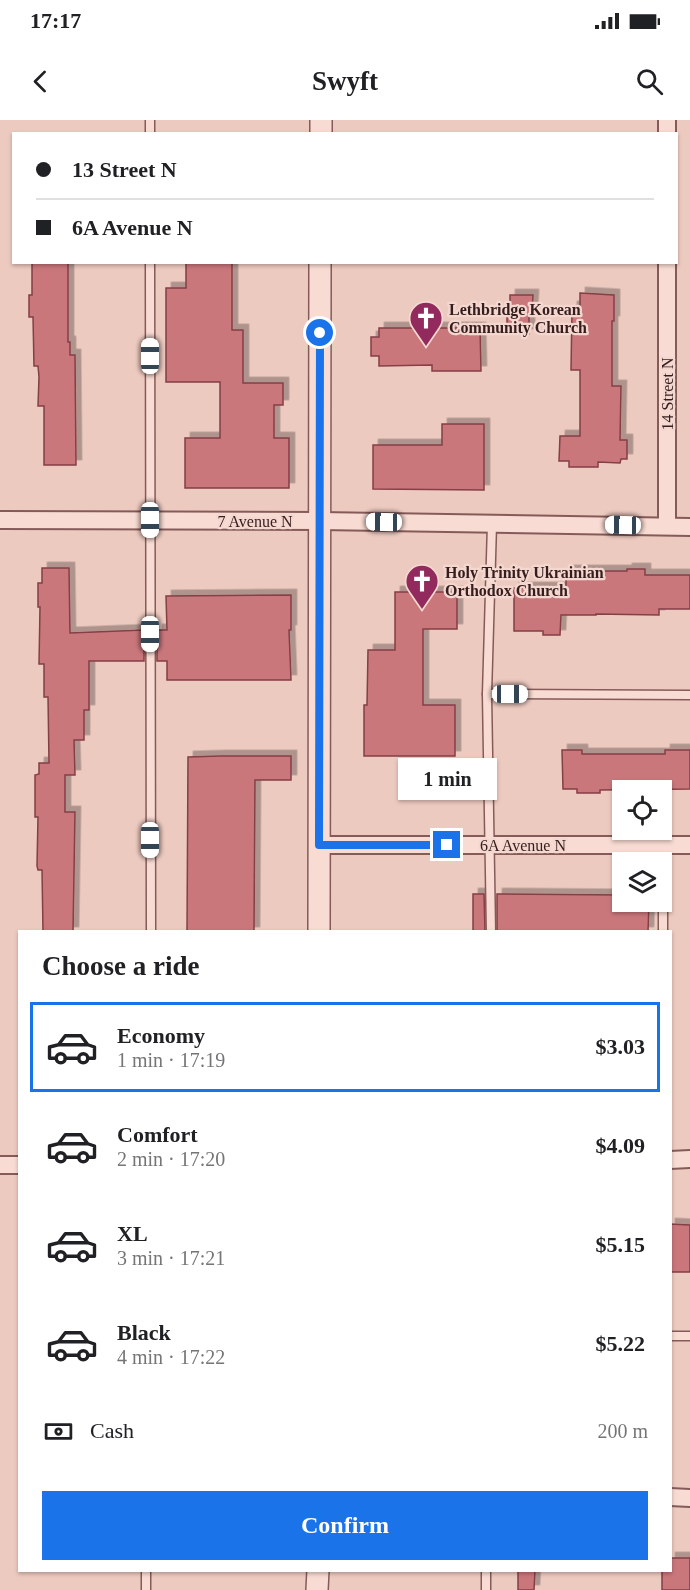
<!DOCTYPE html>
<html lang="en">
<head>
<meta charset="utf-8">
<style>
	:root { --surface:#fff; --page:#f6f6f6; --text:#202124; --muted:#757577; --line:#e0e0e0; --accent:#1a73e8 }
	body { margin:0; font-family:Georgia,serif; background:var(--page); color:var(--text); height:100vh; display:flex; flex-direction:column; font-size:22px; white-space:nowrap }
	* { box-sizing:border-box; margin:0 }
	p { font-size:20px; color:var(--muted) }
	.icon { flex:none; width:33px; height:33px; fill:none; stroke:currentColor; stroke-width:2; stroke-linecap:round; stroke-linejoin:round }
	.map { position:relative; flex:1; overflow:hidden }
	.side { position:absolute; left:18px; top:810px; width:654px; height:642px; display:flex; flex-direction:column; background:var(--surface); border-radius:0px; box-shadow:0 2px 4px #0004 }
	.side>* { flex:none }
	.banner { position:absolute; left:12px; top:12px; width:666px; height:132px; border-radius:0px; box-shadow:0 2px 4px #0004; display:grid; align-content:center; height:132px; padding:0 24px; background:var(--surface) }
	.buttons { position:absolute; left:612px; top:660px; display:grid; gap:12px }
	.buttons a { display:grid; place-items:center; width:60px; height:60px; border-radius:0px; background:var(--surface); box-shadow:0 2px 4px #0004; font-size:30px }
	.end { position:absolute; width:27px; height:27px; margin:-14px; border:8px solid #1a73e8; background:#fff; box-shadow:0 0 0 3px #fff }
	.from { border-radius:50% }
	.bubble { position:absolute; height:42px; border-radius:0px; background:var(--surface); box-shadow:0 2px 4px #0004; font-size:20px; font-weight:700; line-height:42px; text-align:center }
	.car { position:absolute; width:18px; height:36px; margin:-18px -9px; border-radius:8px; box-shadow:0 0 4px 2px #0007; background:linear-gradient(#fff 24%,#345 0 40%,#fff 0 76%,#345 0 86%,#fff 0) }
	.banner b { display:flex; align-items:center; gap:21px; height:57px; font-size:22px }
	.banner b+b { border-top:2px solid var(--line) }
	.banner i { width:15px; height:15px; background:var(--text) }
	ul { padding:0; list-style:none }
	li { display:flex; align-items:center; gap:18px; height:90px; margin:0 12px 9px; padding:0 12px; border:3px solid transparent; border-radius:0px }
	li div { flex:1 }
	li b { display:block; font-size:22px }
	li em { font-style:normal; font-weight:700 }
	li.active { border-color:var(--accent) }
	li>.icon { width:54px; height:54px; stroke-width:1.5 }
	h2 { padding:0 24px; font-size:27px; line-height:72px }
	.pay { display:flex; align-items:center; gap:15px; height:66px; padding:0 24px; font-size:22px }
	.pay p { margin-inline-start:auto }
	.cta { display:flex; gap:12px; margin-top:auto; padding:12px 24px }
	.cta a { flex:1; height:69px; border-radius:0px; background:var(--accent); color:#fff; font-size:24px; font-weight:700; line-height:69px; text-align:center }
	.status { display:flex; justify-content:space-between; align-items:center; height:42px; padding:0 30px; background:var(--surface); direction:ltr }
	.status svg { height:16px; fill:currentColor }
	header { display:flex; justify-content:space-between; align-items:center; height:78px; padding:0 24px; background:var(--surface); font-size:27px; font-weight:700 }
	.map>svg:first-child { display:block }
	.building { fill:#ca777c; stroke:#843f45; stroke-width:1.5; filter:url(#shadow) }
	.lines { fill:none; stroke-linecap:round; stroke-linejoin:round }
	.service-casing { stroke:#855b59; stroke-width:11 }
	.minor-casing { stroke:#855b59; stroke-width:20 }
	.tertiary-casing { stroke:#855b59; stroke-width:24 }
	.service { stroke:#f8dbd3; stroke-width:8 }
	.minor { stroke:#f8dbd3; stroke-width:16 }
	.tertiary { stroke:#f8dbd3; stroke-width:21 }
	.route { stroke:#1a73e8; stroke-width:8 }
	.labels { text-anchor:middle; stroke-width:4.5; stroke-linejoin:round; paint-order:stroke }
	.poi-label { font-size:16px; font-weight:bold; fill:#351d1d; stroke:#f4d8d0; text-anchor:start }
	.street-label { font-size:16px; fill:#351d1d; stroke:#f4d8d0 }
</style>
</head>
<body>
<div class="status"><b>17:17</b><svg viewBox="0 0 49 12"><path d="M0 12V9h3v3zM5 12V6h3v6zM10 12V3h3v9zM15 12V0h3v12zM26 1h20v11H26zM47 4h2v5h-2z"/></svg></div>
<header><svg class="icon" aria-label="back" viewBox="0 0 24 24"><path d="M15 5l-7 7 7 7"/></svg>Swyft<svg class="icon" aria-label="search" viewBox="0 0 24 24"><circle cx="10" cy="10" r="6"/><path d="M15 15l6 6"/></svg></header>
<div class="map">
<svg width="690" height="1470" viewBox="0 0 690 1470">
	<defs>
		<filter id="shadow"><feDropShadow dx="5.5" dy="-5.5" stdDeviation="0" flood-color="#0004"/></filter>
	</defs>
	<rect width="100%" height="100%" fill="#edcac0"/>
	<g class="building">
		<polygon points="32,142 68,142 68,222 70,222 70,235 75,235 76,345 44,345 44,286 38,286 39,257 38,246 34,246 33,197 29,197 29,175 32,175"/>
		<polygon points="186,142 232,142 232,210 243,210 243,263 283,263 283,285 274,285 274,318 289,318 289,368 185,368 185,318 220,318 220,262 166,262 166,168 186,168"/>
		<polygon points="580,173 614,175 614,201 612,201 612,266 621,266 620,320 627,320 627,339 621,339 620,343 598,342 598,347 569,347 569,341 559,341 560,316 580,316 580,250 571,250 572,187 580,187"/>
		<polygon points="510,175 533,175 532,194 529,194 529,214 507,214 507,191 510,191"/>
		<polygon points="379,208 480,208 481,251 432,251 432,245 379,246 379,236 371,236 371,217 379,217"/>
		<polygon points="442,304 484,304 484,370 373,369 373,325 442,325"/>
		<polygon points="42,448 69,448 70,513 144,510 144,541 89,541 89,590 84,590 84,620 74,620 75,655 65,655 65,692 75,692 73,812 43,812 42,750 38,750 37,746 38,697 35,697 35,655 39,654 39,643 49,643 48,577 44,577 44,544 39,544 40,487 38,487 38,463 42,463"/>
		<polygon points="627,449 645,449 645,455 690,455 690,489 659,489 659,495 596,494 596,495 561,495 560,515 543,515 543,511 514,511 514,468 566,468 566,451 627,451"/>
		<polygon points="395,472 457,472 457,509 423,509 423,585 455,585 455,636 364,636 364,585 367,585 368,530 395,530"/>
		<polygon points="291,475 291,510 289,510 291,560 167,560 167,541 157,541 157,510 167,510 166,476"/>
		<polygon points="562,630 582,630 582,634 665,634 665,630 690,630 690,669 600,670 600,673 577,673 577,669 563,669"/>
		<polygon points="220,636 291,636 291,660 255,660 254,812 187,812 188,637"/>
		<polygon points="473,774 484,774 485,812 473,812"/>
		<polygon points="497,774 622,775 622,782 649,782 648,812 497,812"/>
		<polygon points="670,1104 690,1105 690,1152 670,1152"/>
		<polygon points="670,1438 690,1438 690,1470 662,1470 662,1450 670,1450"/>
		<polygon points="518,1450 535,1450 534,1470 518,1470"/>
	</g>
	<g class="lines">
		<defs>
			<g id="service">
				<polyline points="150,0 150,14"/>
				<polyline points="150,142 151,812"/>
				<polyline points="487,574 690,575"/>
				<polyline points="491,812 487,574 492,404"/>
				<polyline points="663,812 663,725"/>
				<polyline points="670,1216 690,1216"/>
				<polyline points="146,1470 146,1450"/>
				<polyline points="486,1470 486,1450"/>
			</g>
			<g id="minor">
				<polyline points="667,14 667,0"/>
				<polyline points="0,400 320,401 690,407"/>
				<polyline points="667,406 667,142"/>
				<polyline points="319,725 690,725"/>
				<polyline points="670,1040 690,1039"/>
				<polyline points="0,1045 20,1045"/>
				<polyline points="670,1377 690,1378"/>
			</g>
			<g id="tertiary">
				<polyline points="321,14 321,0"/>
				<polyline points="319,812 320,142"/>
				<polyline points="317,1470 318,1450"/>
			</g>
		</defs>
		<use href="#service" class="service-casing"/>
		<use href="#minor" class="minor-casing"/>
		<use href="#tertiary" class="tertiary-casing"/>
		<use href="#service" class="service"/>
		<use href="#minor" class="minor"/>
		<use href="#tertiary" class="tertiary"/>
	</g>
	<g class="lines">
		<polyline class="route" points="320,213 319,725 447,725"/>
	</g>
	<defs>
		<symbol id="church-pin" viewBox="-11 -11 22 30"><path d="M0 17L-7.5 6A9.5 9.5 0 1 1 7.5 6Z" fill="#932a5d" stroke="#f4d8d0"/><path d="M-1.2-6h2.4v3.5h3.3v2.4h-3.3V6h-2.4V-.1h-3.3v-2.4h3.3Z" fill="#fff"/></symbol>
	</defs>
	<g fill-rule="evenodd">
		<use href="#church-pin" x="407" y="179" width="38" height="52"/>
		<use href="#church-pin" x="403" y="442" width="38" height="52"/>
	</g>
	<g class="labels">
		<g class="poi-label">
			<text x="449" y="195">Lethbridge Korean<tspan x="449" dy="18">Community Church</tspan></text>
			<text x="445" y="458">Holy Trinity Ukrainian<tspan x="445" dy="18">Orthodox Church</tspan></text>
		</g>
		<g class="street-label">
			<text transform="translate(667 274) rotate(-90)" y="6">14 Street N</text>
			<text x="255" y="407">7 Avenue N</text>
			<text x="523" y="731">6A Avenue N</text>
		</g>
	</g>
</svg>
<div class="buttons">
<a><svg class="icon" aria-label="locate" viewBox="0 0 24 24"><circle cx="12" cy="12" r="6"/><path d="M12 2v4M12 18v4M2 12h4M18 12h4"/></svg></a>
<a><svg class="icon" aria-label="layers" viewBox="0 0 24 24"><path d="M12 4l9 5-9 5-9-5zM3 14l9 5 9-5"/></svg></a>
</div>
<i class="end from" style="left:320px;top:213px"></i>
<i class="end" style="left:447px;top:725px"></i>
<div class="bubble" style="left:398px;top:638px;width:99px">1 min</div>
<i class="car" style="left:150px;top:236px;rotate:0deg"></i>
<i class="car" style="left:150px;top:400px;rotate:180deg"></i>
<i class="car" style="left:384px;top:402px;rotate:271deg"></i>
<i class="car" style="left:623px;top:405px;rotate:271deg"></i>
<i class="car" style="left:150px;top:514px;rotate:180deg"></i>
<i class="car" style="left:510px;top:574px;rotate:90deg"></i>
<i class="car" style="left:150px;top:720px;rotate:180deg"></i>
<div class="banner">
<b><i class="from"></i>13 Street N</b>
<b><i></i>6A Avenue N</b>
</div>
<section class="side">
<h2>Choose a ride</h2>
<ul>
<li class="active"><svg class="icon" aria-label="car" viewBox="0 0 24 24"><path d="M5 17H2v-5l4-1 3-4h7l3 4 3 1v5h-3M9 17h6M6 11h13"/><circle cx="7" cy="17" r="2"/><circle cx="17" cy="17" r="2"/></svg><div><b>Economy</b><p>1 min · 17:19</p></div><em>$3.03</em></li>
<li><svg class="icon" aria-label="car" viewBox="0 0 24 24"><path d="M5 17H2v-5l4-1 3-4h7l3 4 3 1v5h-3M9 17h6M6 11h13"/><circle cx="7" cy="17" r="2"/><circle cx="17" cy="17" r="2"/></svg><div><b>Comfort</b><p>2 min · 17:20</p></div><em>$4.09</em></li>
<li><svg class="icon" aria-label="car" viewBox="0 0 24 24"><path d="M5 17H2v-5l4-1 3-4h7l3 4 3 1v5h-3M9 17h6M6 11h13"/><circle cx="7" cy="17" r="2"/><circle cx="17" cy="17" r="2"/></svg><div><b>XL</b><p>3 min · 17:21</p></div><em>$5.15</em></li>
<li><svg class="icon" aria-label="car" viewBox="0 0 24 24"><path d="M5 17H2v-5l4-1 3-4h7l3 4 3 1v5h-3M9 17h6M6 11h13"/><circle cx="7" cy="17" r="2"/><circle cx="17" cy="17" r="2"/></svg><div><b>Black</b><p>4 min · 17:22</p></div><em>$5.22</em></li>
</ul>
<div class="pay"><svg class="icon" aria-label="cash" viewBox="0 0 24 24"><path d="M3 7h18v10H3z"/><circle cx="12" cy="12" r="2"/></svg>Cash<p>200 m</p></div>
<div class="cta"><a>Confirm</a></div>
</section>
</div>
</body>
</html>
